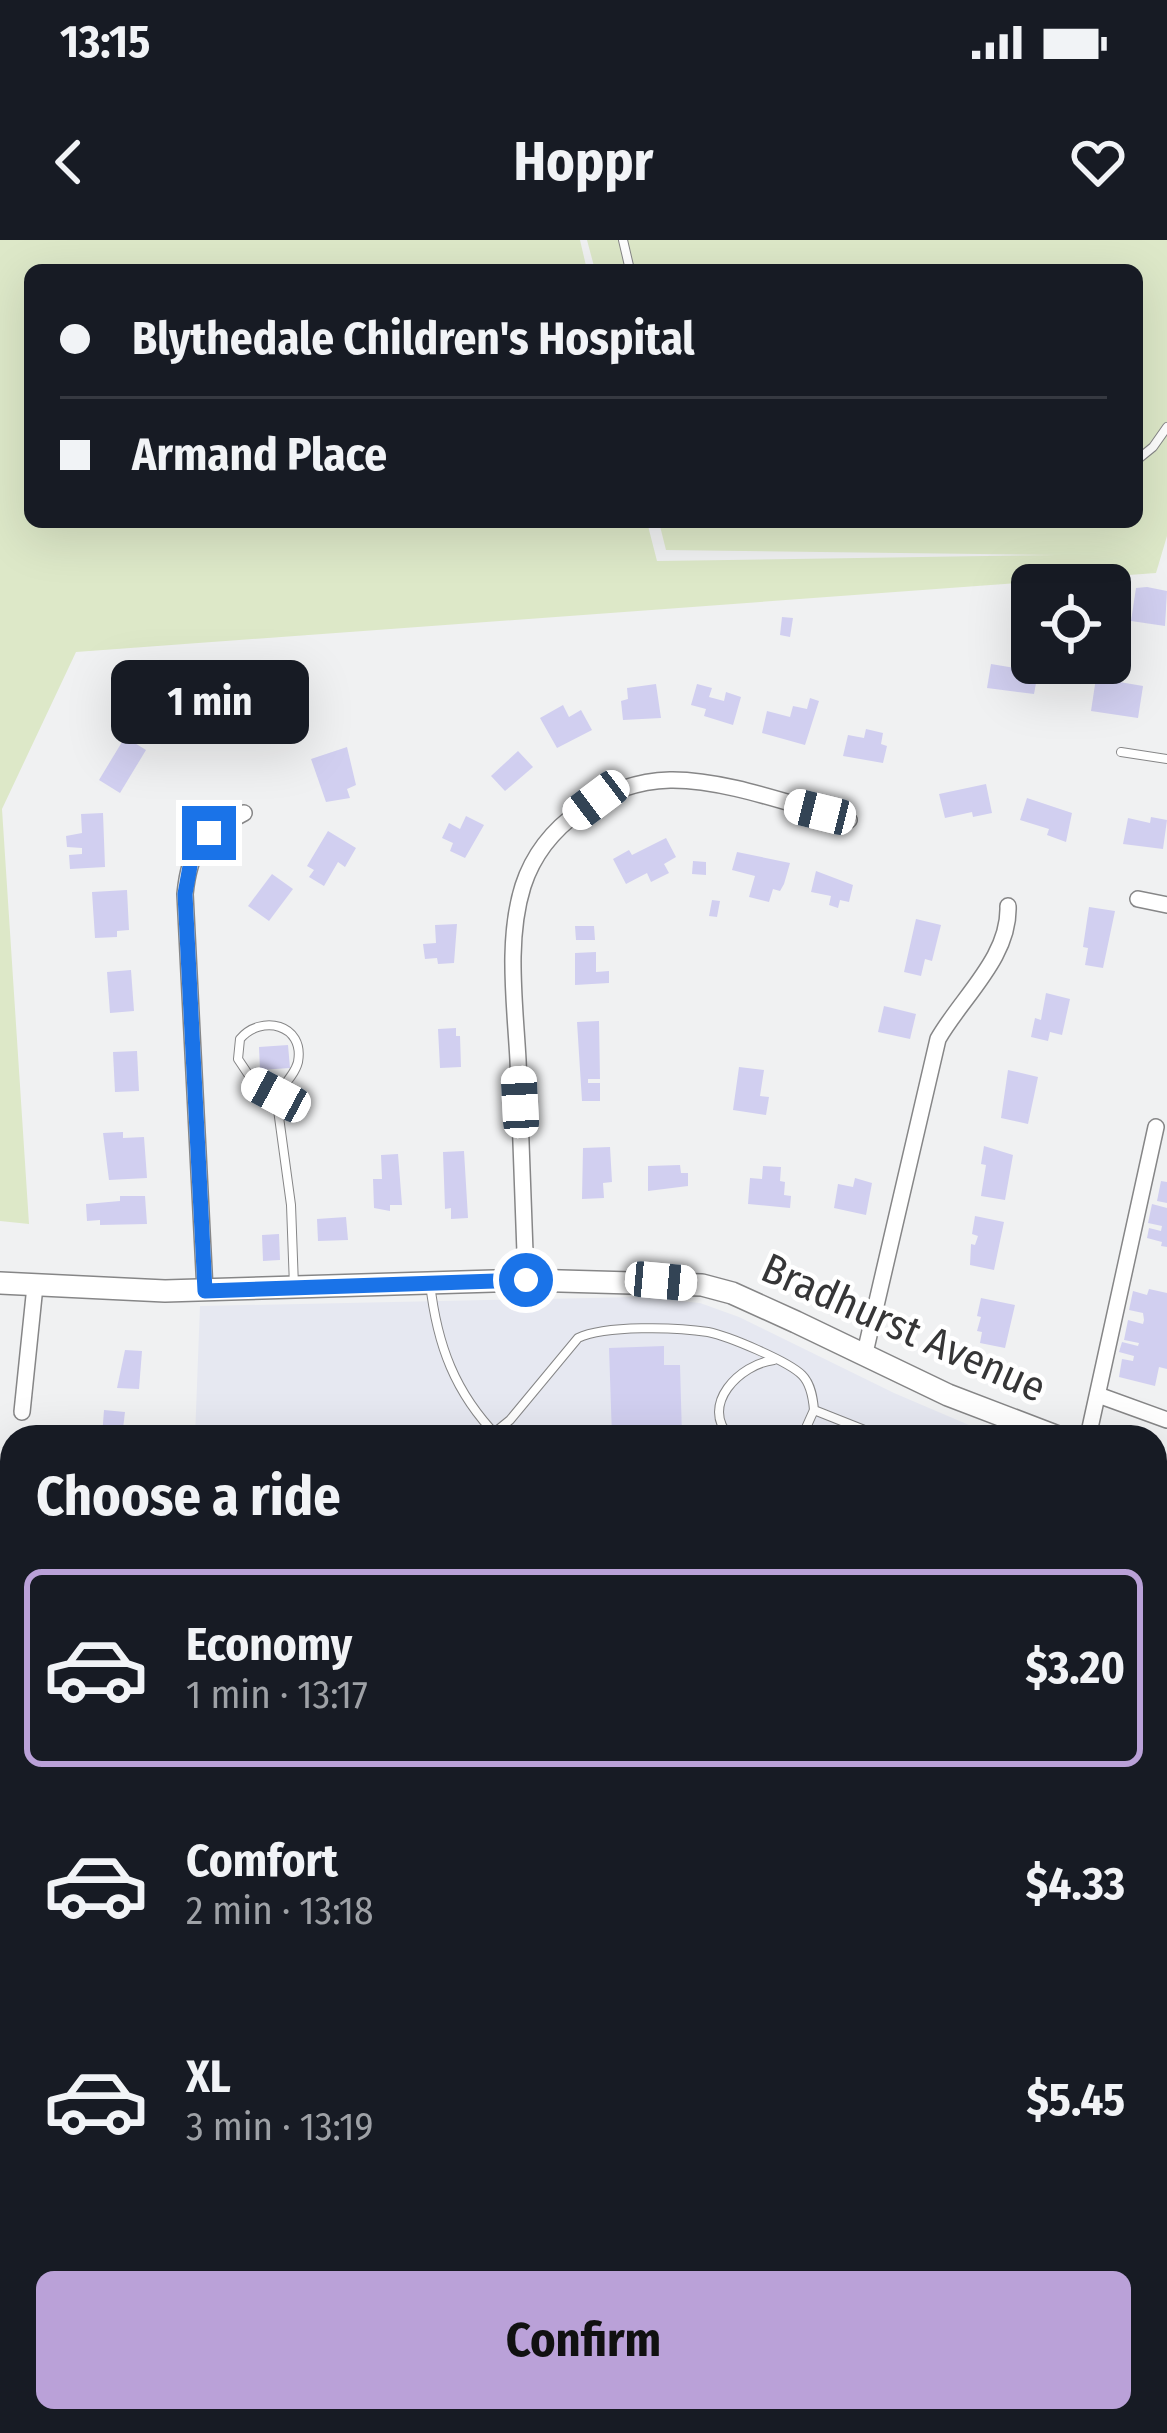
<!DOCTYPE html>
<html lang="en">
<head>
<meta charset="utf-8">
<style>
	:root { --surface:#171b24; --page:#242831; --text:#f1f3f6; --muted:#9ea1a6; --line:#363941; --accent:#baa1d8 }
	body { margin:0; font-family:"Fira Sans Condensed",sans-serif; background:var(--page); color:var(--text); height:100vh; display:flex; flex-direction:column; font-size:45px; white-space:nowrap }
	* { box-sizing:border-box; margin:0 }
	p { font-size:39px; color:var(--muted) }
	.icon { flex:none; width:66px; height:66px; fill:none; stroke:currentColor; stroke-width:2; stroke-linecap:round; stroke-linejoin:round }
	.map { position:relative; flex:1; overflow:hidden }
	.sheet { position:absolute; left:0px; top:1185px; width:1167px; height:1008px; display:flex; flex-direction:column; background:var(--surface); border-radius:36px 36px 0 0; box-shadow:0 12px 48px #0002 }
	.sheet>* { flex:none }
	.banner { position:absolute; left:24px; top:24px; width:1119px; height:264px; border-radius:18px; box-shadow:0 12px 48px #0002; display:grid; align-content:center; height:264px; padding:0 36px; background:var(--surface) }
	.buttons { position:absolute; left:1011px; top:324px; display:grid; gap:24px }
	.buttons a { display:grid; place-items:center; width:120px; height:120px; border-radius:18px; background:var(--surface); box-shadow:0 12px 48px #0002; font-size:60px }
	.end { position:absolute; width:54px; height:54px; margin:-27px; border:15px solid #1a73e8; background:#fff; box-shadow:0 0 0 6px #fff }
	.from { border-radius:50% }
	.bubble { position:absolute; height:84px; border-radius:18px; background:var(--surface); box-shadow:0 12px 48px #0002; font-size:39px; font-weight:700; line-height:84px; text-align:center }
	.car { position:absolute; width:36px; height:72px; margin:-36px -18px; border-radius:15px; box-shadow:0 0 9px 3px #0007; background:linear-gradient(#fff 24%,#345 0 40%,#fff 0 76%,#345 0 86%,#fff 0) }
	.banner b { display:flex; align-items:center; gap:42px; height:114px; font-size:45px }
	.banner b+b { border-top:3px solid var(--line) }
	.banner i { width:30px; height:30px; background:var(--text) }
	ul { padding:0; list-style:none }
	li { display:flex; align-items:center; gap:36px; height:198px; margin:0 24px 18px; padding:0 12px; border:6px solid transparent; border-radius:18px }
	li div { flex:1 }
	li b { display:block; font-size:45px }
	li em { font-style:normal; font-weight:700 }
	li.selected { border-color:var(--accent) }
	li>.icon { width:108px; height:108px; stroke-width:1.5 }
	h2 { padding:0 36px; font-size:54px; line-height:144px }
	.action { display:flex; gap:24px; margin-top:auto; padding:24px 36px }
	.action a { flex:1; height:138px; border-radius:18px; background:var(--accent); color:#111; font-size:48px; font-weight:700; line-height:138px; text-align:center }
	.status { display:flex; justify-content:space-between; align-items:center; height:84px; padding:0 60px; background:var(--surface); direction:ltr }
	.status svg { height:33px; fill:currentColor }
	header { display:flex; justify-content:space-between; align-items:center; height:156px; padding:0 36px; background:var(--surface); font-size:54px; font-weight:700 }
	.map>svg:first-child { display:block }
	.built { fill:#e6e8f1 }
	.green { fill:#dde8c8 }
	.building { fill:#d1cff0 }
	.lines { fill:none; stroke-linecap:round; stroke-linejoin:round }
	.lane-casing { stroke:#868687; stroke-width:10 }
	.street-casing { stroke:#868687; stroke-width:18 }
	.secondary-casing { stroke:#868687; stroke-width:24 }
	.highway-casing { stroke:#868687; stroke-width:30 }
	.lane { stroke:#fff; stroke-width:8 }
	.street { stroke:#fff; stroke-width:15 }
	.secondary { stroke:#fff; stroke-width:21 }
	.highway { stroke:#fff; stroke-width:27 }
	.route { stroke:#1a73e8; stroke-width:15 }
	.labels { text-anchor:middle; stroke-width:9; stroke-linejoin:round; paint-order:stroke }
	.street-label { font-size:42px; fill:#363637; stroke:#fff }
</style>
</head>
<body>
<div class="status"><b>13:15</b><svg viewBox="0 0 49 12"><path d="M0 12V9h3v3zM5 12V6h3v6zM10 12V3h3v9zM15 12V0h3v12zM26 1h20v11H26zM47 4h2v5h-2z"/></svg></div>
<header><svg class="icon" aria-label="back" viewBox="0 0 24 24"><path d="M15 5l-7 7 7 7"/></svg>Hoppr<svg class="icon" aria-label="heart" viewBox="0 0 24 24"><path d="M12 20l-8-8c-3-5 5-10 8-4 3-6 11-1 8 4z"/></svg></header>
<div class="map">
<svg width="1167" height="2193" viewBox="0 0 1167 2193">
	<rect width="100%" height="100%" fill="#f0f1f2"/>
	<g class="built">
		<polygon points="637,1057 700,1063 739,1077 894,1153 997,1197 195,1197 200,1066"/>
		<polygon points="1155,1264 1167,1270 1167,1420 1155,1435"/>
	</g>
	<polygon class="green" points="0,0 580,0 587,30 30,30 30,282 647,282 657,321 1057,315 666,310 659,282 1137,282 1137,30 595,30 587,0 1167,0 1167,296 1156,333 76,412 2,569 29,984 0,981"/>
	<g class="building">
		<polygon points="1147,347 1167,351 1165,386 1131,381 1136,348"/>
		<polygon points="782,377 793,378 790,397 780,395"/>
		<polygon points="991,424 1038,432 1034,454 987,448"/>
		<polygon points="1096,438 1143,446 1138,478 1091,471"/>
		<polygon points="198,444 206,467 167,480 159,457"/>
		<polygon points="656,444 661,478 623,480 621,461 628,459 627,448"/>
		<polygon points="697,444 712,448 709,457 724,461 726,452 741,457 733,485 704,476 706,469 691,465"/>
		<polygon points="260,450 276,455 273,465 296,473 289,496 251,483"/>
		<polygon points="810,458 819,461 805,505 762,493 767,471 790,477 793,466 807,469"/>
		<polygon points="563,465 569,477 581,470 592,490 557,508 540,478"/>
		<polygon points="866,489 883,493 881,504 887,506 883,523 843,516 848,495 864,498"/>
		<polygon points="125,497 146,510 120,553 99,540"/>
		<polygon points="347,507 356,545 347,549 350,558 326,562 311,519"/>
		<polygon points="518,511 533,527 505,551 491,536"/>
		<polygon points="986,544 992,573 973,577 972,572 945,578 939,554"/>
		<polygon points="1027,558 1072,573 1066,602 1047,595 1049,589 1020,580"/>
		<polygon points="103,573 105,627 70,629 69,615 82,614 82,608 67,607 66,596 82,593 81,574"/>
		<polygon points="466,576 484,585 465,618 450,611 453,603 442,598 449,583 460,589"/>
		<polygon points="1151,577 1167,580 1163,609 1123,604 1128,578 1150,583"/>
		<polygon points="328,591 356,608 345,627 338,622 324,646 309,637 314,630 307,626"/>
		<polygon points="666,598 676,617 664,624 669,633 651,642 647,633 626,644 613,619 629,610 632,615"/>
		<polygon points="737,612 790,623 784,644 780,651 773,649 769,662 749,657 755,636 732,630"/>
		<polygon points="693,621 706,622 706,635 692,634"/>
		<polygon points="816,631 853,645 849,662 840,660 838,668 829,665 831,656 811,652"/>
		<polygon points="272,634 293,649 269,681 248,666"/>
		<polygon points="127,650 129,690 117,691 117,697 95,698 92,652"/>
		<polygon points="712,660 720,661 717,677 709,676"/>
		<polygon points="1089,667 1115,671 1103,728 1085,725 1088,708 1083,707"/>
		<polygon points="916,679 941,685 932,721 925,719 921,736 904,732"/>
		<polygon points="457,684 454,723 438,724 437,718 425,719 423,704 436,703 435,685"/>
		<polygon points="575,686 594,686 595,700 576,700"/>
		<polygon points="596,712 596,732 609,731 609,743 575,745 575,713"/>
		<polygon points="131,730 134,771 110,773 107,732"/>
		<polygon points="1046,753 1070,759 1062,795 1050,792 1048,801 1031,797 1035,778 1041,780"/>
		<polygon points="884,766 916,774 910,799 878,792"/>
		<polygon points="599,781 600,839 588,839 588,843 600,843 600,861 582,861 577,782"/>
		<polygon points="456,788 456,796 460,796 461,827 440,828 438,789"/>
		<polygon points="288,805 290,828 260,830 259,807"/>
		<polygon points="137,811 139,851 115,852 113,812"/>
		<polygon points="739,827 764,830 760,856 769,857 766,875 733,870"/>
		<polygon points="1008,830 1038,837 1028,884 1001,878"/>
		<polygon points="123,892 123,898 144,897 147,938 109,940 103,893"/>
		<polygon points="984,906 1013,915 1005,960 981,956 986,925 981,924"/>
		<polygon points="610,907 612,942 603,943 604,958 582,959 583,908"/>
		<polygon points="464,911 468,978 451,979 451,968 445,969 443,912"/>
		<polygon points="398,914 402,965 390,965 390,971 374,968 373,939 382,939 381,915"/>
		<polygon points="680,925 681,933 688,933 688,946 648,951 648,926"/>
		<polygon points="763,926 781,927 780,941 785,942 784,955 791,956 790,968 748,964 750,938 762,939"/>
		<polygon points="855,938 872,943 866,975 834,968 838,944 853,947"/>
		<polygon points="1161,941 1167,942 1167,963 1157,961"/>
		<polygon points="120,956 145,956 147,984 100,985 100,980 87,981 86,964 120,961"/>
		<polygon points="1152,964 1167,968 1167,1007 1161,1006 1162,1002 1147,998 1149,988 1161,991 1162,986 1148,983"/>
		<polygon points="975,976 1004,982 994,1030 970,1025 971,1004 975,1005 978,996 972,994"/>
		<polygon points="346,977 348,1000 318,1001 317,979"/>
		<polygon points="279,994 280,1020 263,1021 262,995"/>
		<polygon points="1149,1049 1167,1053 1167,1129 1159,1127 1155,1146 1119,1137 1122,1119 1133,1121 1134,1116 1119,1112 1122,1102 1138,1106 1139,1103 1124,1100 1128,1080 1143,1084 1144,1080 1143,1073 1129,1070 1133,1051 1147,1055"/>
		<polygon points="981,1058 1015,1065 1005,1108 980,1103 982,1092 977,1091 981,1077 977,1076"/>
		<polygon points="664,1106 664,1125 680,1125 682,1197 612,1197 609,1108"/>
		<polygon points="125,1110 142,1111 139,1149 117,1148"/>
		<polygon points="104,1170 125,1172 122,1197 102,1197"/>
		<polygon points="469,1191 470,1197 432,1197 431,1193"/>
		<polygon points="0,1249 12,1254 7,1273 0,1270"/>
		<polygon points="1160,1883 1167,1887 1167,1918 1155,1911 1160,1895 1155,1891"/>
		<polygon points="1167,2016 1167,2051 1160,2060 1155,2056 1155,2030"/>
		<polygon points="1155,2175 1167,2179 1167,2193 1146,2192"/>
		<polygon points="32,2182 34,2189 40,2188 41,2193 17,2193 16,2185"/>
	</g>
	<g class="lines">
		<defs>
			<g id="lane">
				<polyline points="623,0 630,30"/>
				<polyline points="1137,220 1153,207 1167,187"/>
				<polyline points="1121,512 1167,519"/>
				<path d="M276,855L254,843L238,819L240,799C261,774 305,784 298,822C295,834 284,845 276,855L291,965L294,1046"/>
				<path d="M430,1043C437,1105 455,1153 498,1197"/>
				<path d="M494,1193L510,1180L578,1098C605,1085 677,1087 708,1092C728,1096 788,1121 802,1135C811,1144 813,1158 814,1170L882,1197"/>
				<path d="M730,1197C699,1165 740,1124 774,1120"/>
				<polyline points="792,1197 805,1190 814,1170"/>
				<polyline points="1155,1325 1161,1327"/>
				<polyline points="0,1896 12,1900"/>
				<polyline points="0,1904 12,1910"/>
				<polyline points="0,2008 12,2016"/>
				<polyline points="272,2181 274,2193"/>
				<polyline points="362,2181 362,2193"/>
			</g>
			<g id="street">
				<polyline points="1138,659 1167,665"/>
				<path d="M526,1040C524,966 521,893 518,820C515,764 506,700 523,646C543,584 607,542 670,540C725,539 795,566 849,580"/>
				<path d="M205,1051L185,654C190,606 203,595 244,573"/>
				<path d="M864,1117L938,799C962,757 1010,717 1008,666"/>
				<polyline points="1098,1155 1167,1180"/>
				<polyline points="22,1172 35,1046"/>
				<polyline points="1088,1197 1156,887"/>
				<polyline points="1155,2118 1167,2122"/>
				<polyline points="928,2193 940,2181"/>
			</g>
			<g id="secondary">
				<polyline points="0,1043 165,1051 526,1040 702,1045 732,1053 796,1082 948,1155 1058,1197"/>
				<polyline points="1155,1235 1167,1239"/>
				<polyline points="1155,1495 1167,1479"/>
				<polyline points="1155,1544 1167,1527"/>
				<polyline points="0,1738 12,1741"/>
				<polyline points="420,2181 435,2193"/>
				<polyline points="681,2193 688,2181"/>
				<polyline points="714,2193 720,2181"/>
			</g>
			<g id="highway">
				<polyline points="0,1405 12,1407"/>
				<polyline points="0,1465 12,1467"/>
				<polyline points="0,1510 12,1515"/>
				<polyline points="1155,1581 1167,1587"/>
				<polyline points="1155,1695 1167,1699"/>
				<polyline points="1155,1759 1167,1763"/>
				<polyline points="1155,1807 1167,1807"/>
			</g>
		</defs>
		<use href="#lane" class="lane-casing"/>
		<use href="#street" class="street-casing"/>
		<use href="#secondary" class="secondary-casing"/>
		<use href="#highway" class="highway-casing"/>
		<use href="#lane" class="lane"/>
		<use href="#street" class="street"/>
		<use href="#secondary" class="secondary"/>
		<use href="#highway" class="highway"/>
	</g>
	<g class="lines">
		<polyline class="route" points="209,593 192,615 185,654 205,1051 526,1040"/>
	</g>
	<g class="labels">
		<g class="street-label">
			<text transform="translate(904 1087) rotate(24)" y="15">Bradhurst Avenue</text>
		</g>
	</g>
</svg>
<div class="buttons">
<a><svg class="icon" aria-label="locate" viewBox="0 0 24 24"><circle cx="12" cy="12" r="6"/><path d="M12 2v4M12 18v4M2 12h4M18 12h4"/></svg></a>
</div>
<i class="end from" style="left:526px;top:1040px"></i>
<i class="end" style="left:209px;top:593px"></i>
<div class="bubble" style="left:111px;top:420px;width:198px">1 min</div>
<i class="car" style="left:596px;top:560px;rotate:233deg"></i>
<i class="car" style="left:820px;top:572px;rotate:284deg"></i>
<i class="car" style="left:276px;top:855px;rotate:298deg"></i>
<i class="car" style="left:520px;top:862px;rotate:357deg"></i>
<i class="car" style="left:661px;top:1041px;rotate:95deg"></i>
<div class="banner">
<b><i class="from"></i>Blythedale Children's Hospital</b>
<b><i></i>Armand Place</b>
</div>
<section class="sheet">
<h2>Choose a ride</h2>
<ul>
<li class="selected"><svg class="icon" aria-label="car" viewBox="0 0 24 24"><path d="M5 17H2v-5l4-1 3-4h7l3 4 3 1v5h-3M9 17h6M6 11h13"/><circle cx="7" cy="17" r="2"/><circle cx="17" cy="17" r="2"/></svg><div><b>Economy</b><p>1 min · 13:17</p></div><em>$3.20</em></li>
<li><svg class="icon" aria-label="car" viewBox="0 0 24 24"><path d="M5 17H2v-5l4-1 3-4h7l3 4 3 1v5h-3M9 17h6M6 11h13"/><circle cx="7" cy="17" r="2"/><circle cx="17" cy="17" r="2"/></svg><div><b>Comfort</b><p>2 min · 13:18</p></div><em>$4.33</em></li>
<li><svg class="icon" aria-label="car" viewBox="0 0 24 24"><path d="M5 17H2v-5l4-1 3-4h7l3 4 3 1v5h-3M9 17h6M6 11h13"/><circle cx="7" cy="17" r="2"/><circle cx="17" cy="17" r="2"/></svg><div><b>XL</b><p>3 min · 13:19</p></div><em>$5.45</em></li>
</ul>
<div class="action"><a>Confirm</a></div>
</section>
</div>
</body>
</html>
